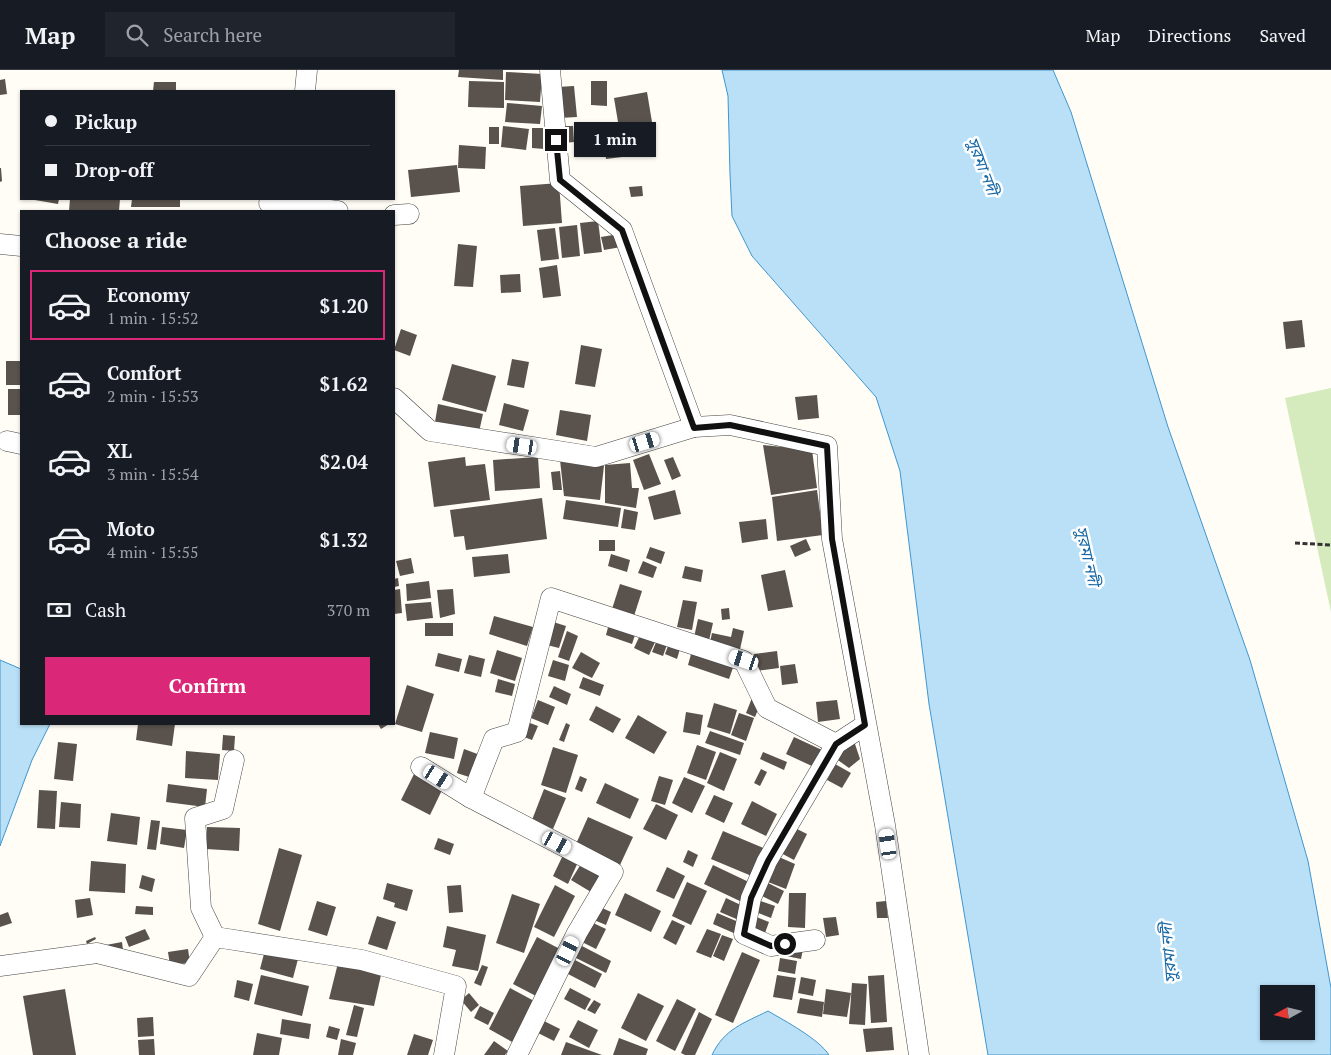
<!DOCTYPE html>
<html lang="en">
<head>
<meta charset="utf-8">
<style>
	:root { --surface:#171b24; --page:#20242c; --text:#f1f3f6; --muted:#9ea1a6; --line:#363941; --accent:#db2777 }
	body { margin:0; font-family:"PT Serif","Noto Sans Bengali",serif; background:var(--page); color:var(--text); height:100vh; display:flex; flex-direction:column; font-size:19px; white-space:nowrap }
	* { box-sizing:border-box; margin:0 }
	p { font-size:16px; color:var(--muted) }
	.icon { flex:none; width:28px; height:28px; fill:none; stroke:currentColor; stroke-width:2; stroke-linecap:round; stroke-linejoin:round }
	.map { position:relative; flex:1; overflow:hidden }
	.drawer { position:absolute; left:20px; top:140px; width:375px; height:515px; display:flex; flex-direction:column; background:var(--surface); border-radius:0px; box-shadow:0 1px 4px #0004 }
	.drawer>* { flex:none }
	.top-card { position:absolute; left:20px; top:20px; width:375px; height:110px; border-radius:0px; box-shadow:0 1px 4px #0004; display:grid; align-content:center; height:110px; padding:0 25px; background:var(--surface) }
	.needle { width:32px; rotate:262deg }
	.fabs { position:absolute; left:1260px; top:915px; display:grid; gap:10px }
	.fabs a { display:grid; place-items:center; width:55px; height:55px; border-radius:0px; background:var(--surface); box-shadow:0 1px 4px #0004; font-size:25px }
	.end { position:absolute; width:22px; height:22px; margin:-11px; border:6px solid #111; background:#fff; box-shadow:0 0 0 2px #fff }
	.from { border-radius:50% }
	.bubble { position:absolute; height:35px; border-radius:0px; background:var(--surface); box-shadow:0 1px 4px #0004; font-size:16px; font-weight:700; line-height:35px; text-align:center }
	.car { position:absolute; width:15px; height:30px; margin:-15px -8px; border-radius:6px; box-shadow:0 0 4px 1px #0007; background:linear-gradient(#fff 24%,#345 0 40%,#fff 0 76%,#345 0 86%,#fff 0) }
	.top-card b { display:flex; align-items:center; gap:18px; height:48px; font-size:19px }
	.top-card b+b { border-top:1px solid var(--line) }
	.top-card i { width:12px; height:12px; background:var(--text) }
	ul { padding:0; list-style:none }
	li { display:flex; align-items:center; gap:15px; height:70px; margin:0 10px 8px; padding:0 15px; border:2px solid transparent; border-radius:0px }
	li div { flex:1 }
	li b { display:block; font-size:19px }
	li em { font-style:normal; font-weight:700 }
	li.active { border-color:var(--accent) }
	li>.icon { width:45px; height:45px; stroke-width:1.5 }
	h2 { padding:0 25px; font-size:22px; line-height:60px }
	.pay { display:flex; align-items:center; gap:12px; height:55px; padding:0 25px; font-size:19px }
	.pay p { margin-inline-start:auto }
	.cta { display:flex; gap:10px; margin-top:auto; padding:10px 25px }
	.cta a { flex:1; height:58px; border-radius:0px; background:var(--accent); color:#fff; font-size:20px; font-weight:700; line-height:58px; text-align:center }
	header { display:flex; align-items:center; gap:30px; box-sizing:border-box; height:70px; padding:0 25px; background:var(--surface); border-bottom:1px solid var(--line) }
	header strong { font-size:24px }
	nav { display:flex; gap:28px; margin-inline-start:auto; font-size:18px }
	.search { width:350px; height:45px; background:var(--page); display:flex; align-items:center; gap:12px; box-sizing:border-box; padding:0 18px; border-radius:0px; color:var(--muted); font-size:19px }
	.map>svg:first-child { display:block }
	.green { fill:#d5ebbd }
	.water { fill:#b9e0f7; stroke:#3f96cf; fill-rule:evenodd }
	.building { fill:#5a524d }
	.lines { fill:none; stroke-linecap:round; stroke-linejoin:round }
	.street-casing { stroke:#444; stroke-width:21 }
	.path { stroke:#333; stroke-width:3; stroke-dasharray:5 2.5; stroke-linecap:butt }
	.street { stroke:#fff; stroke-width:20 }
	.route { stroke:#111; stroke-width:6 }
	.labels { text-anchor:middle; stroke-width:5; stroke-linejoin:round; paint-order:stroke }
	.water-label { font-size:16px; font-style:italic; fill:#1768a6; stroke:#fff }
</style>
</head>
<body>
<header>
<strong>Map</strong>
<div class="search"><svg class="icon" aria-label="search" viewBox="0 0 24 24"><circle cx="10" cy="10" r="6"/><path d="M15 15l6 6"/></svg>Search here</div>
<nav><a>Map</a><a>Directions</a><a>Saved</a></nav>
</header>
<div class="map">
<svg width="1331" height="985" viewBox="0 0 1331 985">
	<rect width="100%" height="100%" fill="#fffdf5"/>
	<polygon class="green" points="1331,318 1331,542 1285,328"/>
	<g class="water">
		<path d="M722,0H1053L1071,42L1168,357L1250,590L1308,791L1331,918V985H988L929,634L900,401L876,327L752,186L732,146L730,104L728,26ZM1269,924H1306V961H1269Z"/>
		<polygon points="0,590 21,599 21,654 50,654 32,690 0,776"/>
		<path d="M768,941C785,951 819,969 829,985H712C724,959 744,953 768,941Z"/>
	</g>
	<g class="building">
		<polygon points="459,0 503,0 503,10 458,7"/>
		<polygon points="506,2 542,4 540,32 505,30"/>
		<polygon points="5,9 7,24 0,25 0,10"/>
		<polygon points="469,11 504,12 504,38 468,37"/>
		<polygon points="591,11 607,11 607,36 591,35"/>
		<polygon points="154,12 176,12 176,21 153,21"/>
		<polygon points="574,16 577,47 559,48 557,17"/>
		<polygon points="647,22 652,52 619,58 614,28"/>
		<polygon points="507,33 542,36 540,54 505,52"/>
		<polygon points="503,56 529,59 526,80 501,77"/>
		<polygon points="563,56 573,56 574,72 564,73"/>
		<rect x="489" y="57" width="10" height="17"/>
		<polygon points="532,58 544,58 544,79 532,78"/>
		<polygon points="634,58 638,85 606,89 602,62"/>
		<polygon points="459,75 486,77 485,99 458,98"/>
		<polygon points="457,95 460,122 411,127 408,100"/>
		<polygon points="0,98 1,98 2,111 0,112"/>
		<polygon points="559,113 562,153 523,156 520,116"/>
		<polygon points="642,116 643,126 631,127 629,117"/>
		<polygon points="29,129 59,129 58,134"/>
		<polygon points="70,129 120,129 119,141 69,141"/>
		<polygon points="132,129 180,129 180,137 131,137"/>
		<polygon points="598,151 602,182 584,184 580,153"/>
		<polygon points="577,155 580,186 562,188 559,157"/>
		<polygon points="555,158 559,189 541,191 537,160"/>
		<polygon points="619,164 621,177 604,180 601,167"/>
		<polygon points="458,174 477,176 473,217 454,216"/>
		<polygon points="557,195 561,226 543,228 539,198"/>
		<polygon points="520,204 521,222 501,223 500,205"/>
		<polygon points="1302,250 1305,277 1286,279 1283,252"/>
		<polygon points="401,259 417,265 410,286 394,280"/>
		<polygon points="581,275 602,279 595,317 575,314"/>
		<polygon points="512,289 529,292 524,318 507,315"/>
		<rect x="6" y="291" width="15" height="24"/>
		<polygon points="452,294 496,306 486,342 442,330"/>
		<rect x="8" y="319" width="13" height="26"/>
		<polygon points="817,325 819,348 798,350 795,327"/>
		<polygon points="504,333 529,340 523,361 499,355"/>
		<polygon points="438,334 483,344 479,362 435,352"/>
		<polygon points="560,340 591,345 587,371 556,365"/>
		<polygon points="763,375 812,380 817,418 771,425"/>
		<polygon points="649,384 661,414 644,420 633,390"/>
		<polygon points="465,387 466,396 485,394 490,430 434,437 428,392"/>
		<polygon points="538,387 540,418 495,421 493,390"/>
		<polygon points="673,387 681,406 672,410 664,390"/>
		<polygon points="560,390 604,396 600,430 564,426"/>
		<polygon points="630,393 632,418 639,418 636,438 605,433 605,395"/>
		<polygon points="560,401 562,420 553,420 551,402"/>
		<polygon points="675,420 681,444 654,450 648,427"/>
		<polygon points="817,420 823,465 777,471 772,427"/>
		<polygon points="542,428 547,469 466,480 464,466 454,467 450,440"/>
		<polygon points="566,430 621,438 618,457 563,449"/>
		<polygon points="624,439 638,442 635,460 621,458"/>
		<polygon points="766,449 768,469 742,473 739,452"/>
		<polygon points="806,469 811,480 795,487 790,476"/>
		<rect x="599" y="470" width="16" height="11"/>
		<polygon points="650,477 665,482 661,494 646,488"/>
		<polygon points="508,484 510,503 474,507 472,487"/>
		<polygon points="611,484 630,490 627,502 608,496"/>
		<polygon points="411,488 414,503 400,506 396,491"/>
		<polygon points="643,491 657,497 653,508 638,503"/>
		<polygon points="685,496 703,500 701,512 682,508"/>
		<polygon points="785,500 793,537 768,541 761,505"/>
		<polygon points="398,508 399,516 394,517 394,509"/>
		<polygon points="429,511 431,528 407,531 406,514"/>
		<polygon points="620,514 642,521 634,546 612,539"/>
		<polygon points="400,519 402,543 394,544 394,520"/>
		<polygon points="453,519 455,544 440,548 437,520"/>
		<polygon points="683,530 697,532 692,560 677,557"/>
		<polygon points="431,532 433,548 407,551 405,534"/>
		<polygon points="729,538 730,549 722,550 721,539"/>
		<polygon points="494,546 533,557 527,576 489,564"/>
		<polygon points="698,549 713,553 708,575 693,572"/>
		<polygon points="610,550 637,559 632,574 606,565"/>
		<polygon points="550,551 566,556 559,578 543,574"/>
		<rect x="425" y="553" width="28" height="13"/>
		<polygon points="733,558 744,561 739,584 709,577 712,563 731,567"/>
		<polygon points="567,561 578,566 569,591 558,587"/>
		<polygon points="642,561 657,568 649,585 634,578"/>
		<polygon points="659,565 669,569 663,586 652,582"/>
		<polygon points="671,568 682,572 677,589 665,584"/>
		<polygon points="693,577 735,592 729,609 688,595"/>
		<polygon points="497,580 522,588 515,611 490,603"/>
		<polygon points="777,581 779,598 755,601 754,584"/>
		<polygon points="581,582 600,593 592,608 572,598"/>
		<polygon points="438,583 462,589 459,602 435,596"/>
		<polygon points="469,585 485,589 481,607 464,603"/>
		<polygon points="553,590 569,595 565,611 548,606"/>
		<polygon points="795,594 798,613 782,615 780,596"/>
		<polygon points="583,607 604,615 600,626 579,618"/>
		<polygon points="498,609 515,614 512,626 495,622"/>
		<polygon points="407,615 434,624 422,662 395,654"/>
		<polygon points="554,616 571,624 567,635 549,627"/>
		<polygon points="752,628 761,632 755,647 746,643"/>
		<polygon points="538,630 555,637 548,655 531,648"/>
		<polygon points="837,630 840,649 818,652 816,632"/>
		<polygon points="714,633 737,640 730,664 707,657"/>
		<polygon points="596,636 621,649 613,663 589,650"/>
		<polygon points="686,642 703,645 700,665 683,662"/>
		<polygon points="739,643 754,648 746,671 731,665"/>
		<polygon points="638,645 667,662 654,684 625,668"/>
		<polygon points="530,653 538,656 532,670 524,667"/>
		<polygon points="566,653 570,655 564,672 559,670"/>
		<polygon points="138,654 175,654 172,676 136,670"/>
		<polygon points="378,654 389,654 381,659"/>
		<polygon points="710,661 744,673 740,685 705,673"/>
		<polygon points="430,662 458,668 454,689 425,683"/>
		<polygon points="223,665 235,666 234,681 222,680"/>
		<polygon points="794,667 822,680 814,697 786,684"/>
		<polygon points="854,671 860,689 849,698 835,688"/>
		<polygon points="58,672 77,674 73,711 54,709"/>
		<polygon points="697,675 716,682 706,710 687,703"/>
		<polygon points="553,677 578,685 566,723 541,715"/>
		<polygon points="464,679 480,685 472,708 457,703"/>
		<polygon points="186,681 220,684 218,710 185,708"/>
		<polygon points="720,682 737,689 724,721 707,713"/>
		<polygon points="763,682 787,692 784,700 760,689"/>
		<polygon points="835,694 851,703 842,718 827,710"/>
		<polygon points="761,699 767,702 760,716 754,713"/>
		<polygon points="415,702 444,716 430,745 401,730"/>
		<polygon points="580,706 587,709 582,722 575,719"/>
		<polygon points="659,706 673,710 665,735 651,731"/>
		<polygon points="684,707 705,716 692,743 672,733"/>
		<polygon points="605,713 639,729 630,749 596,733"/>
		<polygon points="168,714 207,719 205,737 166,732"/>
		<polygon points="544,719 566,728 553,759 532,750"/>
		<polygon points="39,720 57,721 55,759 37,758"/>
		<polygon points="714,725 733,733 724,753 705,744"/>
		<polygon points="752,731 777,744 766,766 741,754"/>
		<polygon points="61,732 81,734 80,758 59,757"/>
		<polygon points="656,734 678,745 666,770 643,759"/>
		<polygon points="111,743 140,747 137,775 107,771"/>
		<polygon points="588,747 633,767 620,795 576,774"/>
		<polygon points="151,750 160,751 156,780 147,779"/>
		<polygon points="791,756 807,764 794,790 779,782"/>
		<polygon points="162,757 187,760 184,778 160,774"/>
		<polygon points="207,757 240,758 239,781 206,779"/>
		<polygon points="723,761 766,779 754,807 711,789"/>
		<polygon points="438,768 454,774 450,785 434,779"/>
		<polygon points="279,778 302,785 280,861 258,854"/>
		<polygon points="688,780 698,785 693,797 683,792"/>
		<polygon points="564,783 579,790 568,814 553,806"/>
		<polygon points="772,784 795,794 786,819 763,810"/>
		<polygon points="91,791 126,794 125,823 89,821"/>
		<polygon points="581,794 601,807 591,822 571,810"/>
		<polygon points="713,795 753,814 744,833 704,814"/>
		<polygon points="667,797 685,806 674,829 656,821"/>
		<polygon points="142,805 155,809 152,822 139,818"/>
		<polygon points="762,810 784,821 778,834 756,823"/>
		<polygon points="687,812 707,821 691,855 672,846"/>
		<polygon points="387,813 413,820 407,841 394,837 395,833 383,829"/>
		<polygon points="461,815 463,842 449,843 447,816"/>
		<polygon points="555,815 575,826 554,867 534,857"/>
		<polygon points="625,823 661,841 651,862 615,845"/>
		<polygon points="789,823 806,823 805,858 788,857"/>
		<polygon points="512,824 540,834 524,883 496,873"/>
		<polygon points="90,828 93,845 77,848 75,830"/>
		<polygon points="726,828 747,838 741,851 720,842"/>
		<polygon points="755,829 775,836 771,848 751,840"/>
		<polygon points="317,831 336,837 327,866 308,860"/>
		<polygon points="886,831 888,848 877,848 876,832"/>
		<polygon points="136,836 153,837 153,845 135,844"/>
		<polygon points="600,837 611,842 606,855 594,850"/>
		<polygon points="8,842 12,853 0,857 0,845"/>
		<polygon points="717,843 741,853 736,864 713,854"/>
		<polygon points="377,846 396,852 387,880 368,874"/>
		<polygon points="754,846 769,852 765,863 750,857"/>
		<polygon points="836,847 839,865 826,867 823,848"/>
		<polygon points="672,850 685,856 676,875 663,868"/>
		<polygon points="589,851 606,859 596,879 580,871"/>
		<polygon points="447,856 486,865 478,901 452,896 456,880 443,877"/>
		<polygon points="145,859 150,869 129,877 125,867"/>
		<polygon points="707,859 721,864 711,888 696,882"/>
		<polygon points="722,865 733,869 724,891 713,886"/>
		<polygon points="95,867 96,869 87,874 86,871"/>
		<polygon points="537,867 560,879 536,926 513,914"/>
		<polygon points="122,872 123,880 108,883 106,875"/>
		<polygon points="580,875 611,891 606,903 574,887"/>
		<polygon points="783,875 803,879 801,889 781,885"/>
		<polygon points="188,879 190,893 170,895 168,882"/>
		<polygon points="265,880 298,889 293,908 260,899"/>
		<polygon points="742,882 760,890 733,953 715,945"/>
		<polygon points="780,888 797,891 795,904 778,901"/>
		<polygon points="575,890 602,904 595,918 568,904"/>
		<polygon points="338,893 381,905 374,936 329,929"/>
		<polygon points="482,895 488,897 481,916 474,913"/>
		<polygon points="261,905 309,916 302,946 254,934"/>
		<polygon points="777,905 796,908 792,930 773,927"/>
		<polygon points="884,905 887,952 871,953 868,906"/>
		<polygon points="801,907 816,910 813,926 798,923"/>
		<polygon points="237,910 253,914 249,931 234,927"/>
		<polygon points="852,913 867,914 865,955 849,954"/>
		<polygon points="510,918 536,932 514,973 489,959"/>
		<polygon points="570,918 591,929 585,940 564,929"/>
		<polygon points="65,919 76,985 33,985 23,926"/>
		<polygon points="826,919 851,923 847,947 823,944"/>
		<polygon points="469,923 479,935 471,942 461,930"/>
		<polygon points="638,923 664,936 646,971 621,958"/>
		<polygon points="800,928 824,932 822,947 797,943"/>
		<polygon points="677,929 696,939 675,981 656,971"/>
		<polygon points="594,930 601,934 595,944 587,940"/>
		<polygon points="354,935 364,938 357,967 346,965"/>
		<polygon points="480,936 494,943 488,955 474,948"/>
		<polygon points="699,942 712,949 695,985 685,985 681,983"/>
		<polygon points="153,947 154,966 138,967 137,948"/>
		<polygon points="282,949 311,954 309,969 280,964"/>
		<polygon points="542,950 560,959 554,971 536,962"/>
		<polygon points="578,950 598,960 589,978 569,967"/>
		<polygon points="329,956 340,959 337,970 326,967"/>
		<polygon points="892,957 894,980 866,982 863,959"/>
		<polygon points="257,963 282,968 279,985 253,985"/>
		<polygon points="414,964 433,970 428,985 407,985"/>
		<polygon points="619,968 648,979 646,985 613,985"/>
		<polygon points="154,969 155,985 139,985 138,970"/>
		<polygon points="341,969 356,973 353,985 338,985"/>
		<polygon points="494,971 508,981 505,985 484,985"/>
		<polygon points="566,972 602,985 561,985"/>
	</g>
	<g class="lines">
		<defs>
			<g id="street">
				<polyline points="550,0 560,110 622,160 694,357 730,355 827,376 832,469 885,755 919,985"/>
				<polyline points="305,21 307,0"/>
				<polyline points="269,133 338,141"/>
				<polyline points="394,145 409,144"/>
				<polyline points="0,174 21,176"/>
				<polyline points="394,328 430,361 596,387 694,357"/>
				<polyline points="7,371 21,374"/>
				<polyline points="421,697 471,728 613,802 577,863 517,985"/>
				<polyline points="471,728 494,669 517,662 551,528 744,591 767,638 836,674"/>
				<polyline points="215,867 201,838 195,748 223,739 234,690"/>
				<polyline points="815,870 771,876 744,864 751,828 767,791 836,674 865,655"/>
				<polyline points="0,896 97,883 189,906 215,867 362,890 456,916 444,985"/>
			</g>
		</defs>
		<use href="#street" class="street-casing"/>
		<polyline class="path" points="1295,473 1331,475"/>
		<use href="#street" class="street"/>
	</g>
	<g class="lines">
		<polyline class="route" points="556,70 560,110 622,160 694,358 730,355 827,376 832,469 865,655 836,674 768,791 751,828 744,864 771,876 785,874"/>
	</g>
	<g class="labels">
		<g class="water-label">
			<text transform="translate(983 96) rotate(69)" y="6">সুরমা নদী</text>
			<text transform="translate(1088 486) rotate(77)" y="6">সুরমা নদী</text>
			<text transform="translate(1168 883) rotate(-95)" y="6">সুরমা নদী</text>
		</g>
	</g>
</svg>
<div class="fabs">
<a><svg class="needle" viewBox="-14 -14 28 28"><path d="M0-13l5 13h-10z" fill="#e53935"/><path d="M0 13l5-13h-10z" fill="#9ea1a6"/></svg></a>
</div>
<i class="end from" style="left:785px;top:874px"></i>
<i class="end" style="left:556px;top:70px"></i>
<div class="bubble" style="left:574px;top:52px;width:82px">1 min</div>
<i class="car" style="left:645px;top:372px;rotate:73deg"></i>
<i class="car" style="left:522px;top:376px;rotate:279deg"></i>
<i class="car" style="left:744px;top:590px;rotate:288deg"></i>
<i class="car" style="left:438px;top:707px;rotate:122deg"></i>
<i class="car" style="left:557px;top:773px;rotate:118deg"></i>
<i class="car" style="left:888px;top:774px;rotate:352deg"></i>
<i class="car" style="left:568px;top:881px;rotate:26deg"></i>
<div class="top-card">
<b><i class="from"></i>Pickup</b>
<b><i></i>Drop-off</b>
</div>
<section class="drawer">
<h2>Choose a ride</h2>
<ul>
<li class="active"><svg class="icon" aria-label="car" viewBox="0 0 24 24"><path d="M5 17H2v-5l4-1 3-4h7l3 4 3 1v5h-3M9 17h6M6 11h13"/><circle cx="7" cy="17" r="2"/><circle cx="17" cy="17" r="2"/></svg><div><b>Economy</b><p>1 min · 15:52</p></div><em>$1.20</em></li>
<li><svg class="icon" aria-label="car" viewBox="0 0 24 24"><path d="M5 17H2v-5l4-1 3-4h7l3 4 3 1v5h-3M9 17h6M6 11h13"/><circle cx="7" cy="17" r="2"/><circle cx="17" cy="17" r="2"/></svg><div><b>Comfort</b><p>2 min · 15:53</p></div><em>$1.62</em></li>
<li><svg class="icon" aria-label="car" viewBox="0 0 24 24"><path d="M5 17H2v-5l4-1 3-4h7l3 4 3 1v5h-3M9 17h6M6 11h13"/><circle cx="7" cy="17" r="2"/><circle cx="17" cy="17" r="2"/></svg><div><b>XL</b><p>3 min · 15:54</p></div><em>$2.04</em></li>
<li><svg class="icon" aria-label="car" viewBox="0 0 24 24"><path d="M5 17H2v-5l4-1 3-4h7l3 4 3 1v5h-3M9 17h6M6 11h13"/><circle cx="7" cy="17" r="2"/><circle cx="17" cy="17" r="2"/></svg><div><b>Moto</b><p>4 min · 15:55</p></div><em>$1.32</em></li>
</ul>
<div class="pay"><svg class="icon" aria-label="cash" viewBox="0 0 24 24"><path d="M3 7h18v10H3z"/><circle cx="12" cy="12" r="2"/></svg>Cash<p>370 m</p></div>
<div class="cta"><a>Confirm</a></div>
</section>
</div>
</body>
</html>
